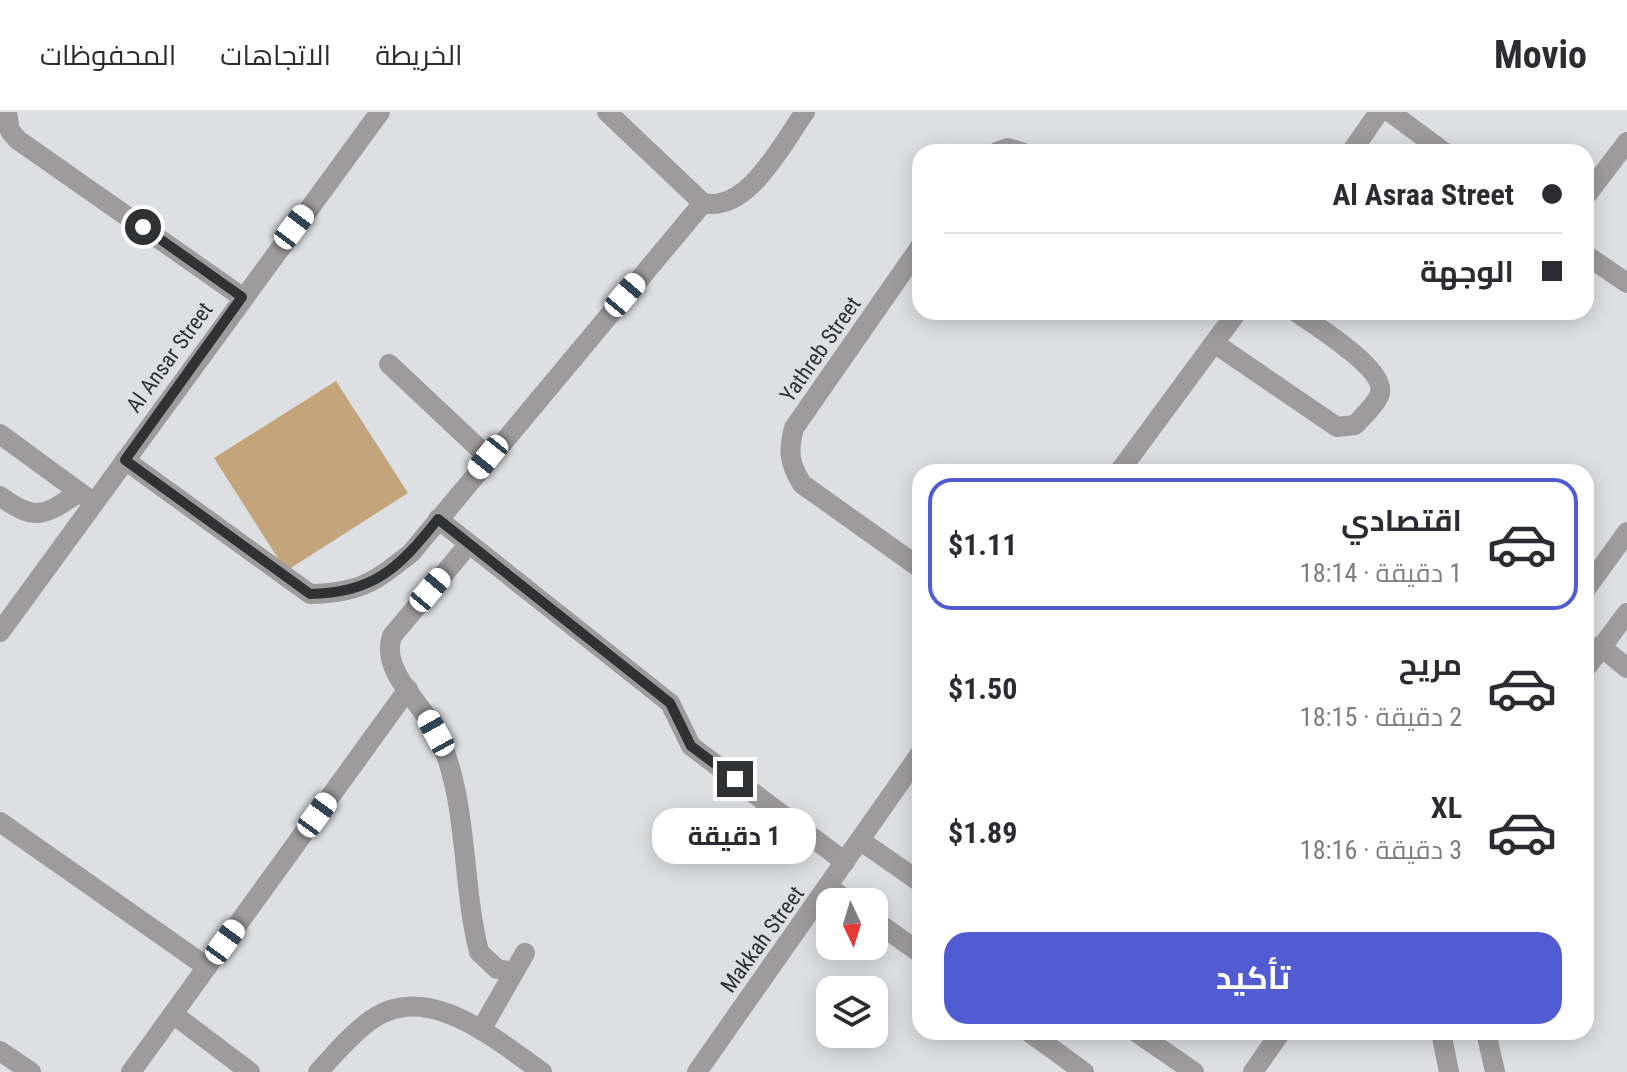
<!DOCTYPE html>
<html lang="ar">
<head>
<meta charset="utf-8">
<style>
	:root { --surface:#fff; --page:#f7f7f7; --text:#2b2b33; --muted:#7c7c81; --line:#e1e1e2; --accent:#525cd2 }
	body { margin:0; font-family:"Roboto Condensed",Cairo,sans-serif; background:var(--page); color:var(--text); direction:rtl; height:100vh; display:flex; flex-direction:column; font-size:30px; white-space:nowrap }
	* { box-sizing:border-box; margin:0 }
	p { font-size:26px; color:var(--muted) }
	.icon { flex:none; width:44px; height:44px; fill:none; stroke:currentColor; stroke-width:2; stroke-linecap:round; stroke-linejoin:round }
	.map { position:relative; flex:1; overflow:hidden; direction:ltr }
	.drawer { position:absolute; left:912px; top:352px; width:682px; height:576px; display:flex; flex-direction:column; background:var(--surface); border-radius:24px; box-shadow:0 4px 20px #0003; direction:rtl }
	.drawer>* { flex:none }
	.banner { position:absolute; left:912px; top:32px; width:682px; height:176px; border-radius:24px; box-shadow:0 4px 20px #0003; direction:rtl; display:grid; align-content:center; height:176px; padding:0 32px; background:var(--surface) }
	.needle { width:52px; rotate:176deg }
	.controls { position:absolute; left:816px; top:776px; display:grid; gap:16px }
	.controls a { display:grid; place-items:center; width:72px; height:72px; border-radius:16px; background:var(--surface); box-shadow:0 4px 20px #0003; font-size:40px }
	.end { position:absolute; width:36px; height:36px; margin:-18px; border:10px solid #303133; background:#fff; box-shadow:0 0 0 4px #fff }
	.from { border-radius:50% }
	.bubble { position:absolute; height:56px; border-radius:24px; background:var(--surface); box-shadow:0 4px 20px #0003; font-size:26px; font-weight:700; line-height:56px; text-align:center; direction:rtl }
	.car { position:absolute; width:24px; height:48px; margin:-24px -12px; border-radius:10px; box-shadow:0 0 6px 2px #0007; background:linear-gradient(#fff 24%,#345 0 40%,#fff 0 76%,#345 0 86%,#fff 0) }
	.banner b { display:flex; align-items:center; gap:28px; height:76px; font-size:30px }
	.banner b+b { border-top:2px solid var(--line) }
	.banner i { width:20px; height:20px; background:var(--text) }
	ul { padding:14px 0 0; list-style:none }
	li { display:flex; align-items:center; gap:24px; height:132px; margin:0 16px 12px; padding:0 16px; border:4px solid transparent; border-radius:24px }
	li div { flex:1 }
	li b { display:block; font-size:30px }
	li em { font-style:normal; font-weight:700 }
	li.current { border-color:var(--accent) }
	li>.icon { width:72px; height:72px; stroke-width:1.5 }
	.cta { display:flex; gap:16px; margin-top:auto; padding:16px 32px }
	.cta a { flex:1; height:92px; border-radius:24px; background:var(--accent); color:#fff; font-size:32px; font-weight:700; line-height:92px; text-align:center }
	header { display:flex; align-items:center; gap:48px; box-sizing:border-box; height:112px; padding:0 40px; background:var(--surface); border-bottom:2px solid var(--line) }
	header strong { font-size:38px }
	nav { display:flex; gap:44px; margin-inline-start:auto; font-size:28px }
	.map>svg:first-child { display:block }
	.building { fill:#c4a47a }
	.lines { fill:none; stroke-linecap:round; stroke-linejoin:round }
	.minor { stroke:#9d9b9b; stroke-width:20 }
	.route { stroke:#303133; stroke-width:10 }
	.labels { text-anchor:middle; stroke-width:6; stroke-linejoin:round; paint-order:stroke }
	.street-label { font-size:22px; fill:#303133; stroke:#dddfe3 }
</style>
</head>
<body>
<header>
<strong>Movio</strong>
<nav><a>الخريطة</a><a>الاتجاهات</a><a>المحفوظات</a></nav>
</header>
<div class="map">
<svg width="1627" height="960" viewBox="0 0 1627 960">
	<rect width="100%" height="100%" fill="#dddfe3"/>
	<polygon class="building" points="336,269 408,381 286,459 214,346"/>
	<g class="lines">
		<g class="minor">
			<polyline points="7,0 10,19 18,28 242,185"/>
			<path d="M607,0L703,91C748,101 782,32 805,0"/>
			<polyline points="1390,0 1444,40"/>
			<polyline points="997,40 1008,36 1022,40"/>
			<polyline points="1351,40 1379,0"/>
			<polyline points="1586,84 1627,30"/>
			<path d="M920,135L794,316C788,339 789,351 802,372L920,456"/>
			<polyline points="1586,143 1627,171"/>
			<path d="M1214,231L1337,315L1355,313C1362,305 1374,295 1379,284C1391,259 1315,214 1296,200"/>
			<polyline points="389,252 488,345"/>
			<polyline points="0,322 93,390"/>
			<path d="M125,348L310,482C359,481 373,471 411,441L703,91"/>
			<polyline points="1119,360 1237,200"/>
			<path d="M0,384C35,410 45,404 79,380"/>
			<polyline points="438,407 670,591 691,634 845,750"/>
			<path d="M469,432L392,524C380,559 422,591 437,621C469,688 461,769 479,840L497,857L514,860"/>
			<polyline points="1586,477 1627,420"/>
			<polyline points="0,520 380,0"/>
			<polyline points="1600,534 1627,556"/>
			<polyline points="1586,556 1627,501"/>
			<polyline points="0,710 207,855"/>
			<polyline points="861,729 920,770"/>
			<polyline points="829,775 849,790"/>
			<polyline points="874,808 920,841"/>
			<polyline points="173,902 250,960"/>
			<polyline points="481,918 525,841"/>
			<polyline points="1029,920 1084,960"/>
			<polyline points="1136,920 1194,960"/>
			<polyline points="1441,920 1449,960"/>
			<polyline points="1486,920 1495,960"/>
			<polyline points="0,939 31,960"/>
			<polyline points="131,960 408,577"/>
			<path d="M318,960C335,942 351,922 371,908C428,867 497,929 542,960"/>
			<polyline points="697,960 920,642"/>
			<polyline points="1253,960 1281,920"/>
		</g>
	</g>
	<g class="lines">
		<path class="route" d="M143,115L242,185L125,348L310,482C374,481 399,456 438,407L670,591L691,634L735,667"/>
	</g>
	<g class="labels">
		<g class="street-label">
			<text transform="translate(820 237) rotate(-55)" y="8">Yathreb Street</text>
			<text transform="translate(169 245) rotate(-54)" y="8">Al Ansar Street</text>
			<text transform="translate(762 827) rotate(-54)" y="8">Makkah Street</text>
		</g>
	</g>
</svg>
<div class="controls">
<a><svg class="needle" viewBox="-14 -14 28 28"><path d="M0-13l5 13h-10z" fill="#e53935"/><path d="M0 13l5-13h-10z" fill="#7c7c81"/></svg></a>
<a><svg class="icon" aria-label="layers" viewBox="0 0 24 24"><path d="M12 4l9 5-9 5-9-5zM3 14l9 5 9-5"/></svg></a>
</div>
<i class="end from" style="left:143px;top:115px"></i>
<i class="end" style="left:735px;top:667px"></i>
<div class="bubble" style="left:652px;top:696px;width:164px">1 دقيقة</div>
<i class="car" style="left:294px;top:115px;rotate:37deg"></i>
<i class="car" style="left:625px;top:183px;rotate:40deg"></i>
<i class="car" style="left:488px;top:345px;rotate:219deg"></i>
<i class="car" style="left:430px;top:478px;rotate:40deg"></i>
<i class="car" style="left:436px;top:621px;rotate:331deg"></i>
<i class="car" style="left:317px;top:703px;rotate:36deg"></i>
<i class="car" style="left:225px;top:830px;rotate:36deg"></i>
<div class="banner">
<b><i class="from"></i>Al Asraa Street</b>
<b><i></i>الوجهة</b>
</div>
<section class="drawer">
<ul>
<li class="current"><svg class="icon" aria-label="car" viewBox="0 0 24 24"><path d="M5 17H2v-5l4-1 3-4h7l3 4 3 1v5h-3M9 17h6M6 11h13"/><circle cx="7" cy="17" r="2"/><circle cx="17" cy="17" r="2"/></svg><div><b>اقتصادي</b><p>1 دقيقة · 18:14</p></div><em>$1.11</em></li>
<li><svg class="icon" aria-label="car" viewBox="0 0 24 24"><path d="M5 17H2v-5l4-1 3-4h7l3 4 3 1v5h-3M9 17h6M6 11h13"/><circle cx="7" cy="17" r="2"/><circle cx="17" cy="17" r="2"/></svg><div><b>مريح</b><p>2 دقيقة · 18:15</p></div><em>$1.50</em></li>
<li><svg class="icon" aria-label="car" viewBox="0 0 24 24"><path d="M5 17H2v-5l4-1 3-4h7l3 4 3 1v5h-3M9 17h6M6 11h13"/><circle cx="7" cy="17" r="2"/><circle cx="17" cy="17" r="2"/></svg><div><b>XL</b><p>3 دقيقة · 18:16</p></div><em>$1.89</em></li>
</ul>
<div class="cta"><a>تأكيد</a></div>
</section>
</div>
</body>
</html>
